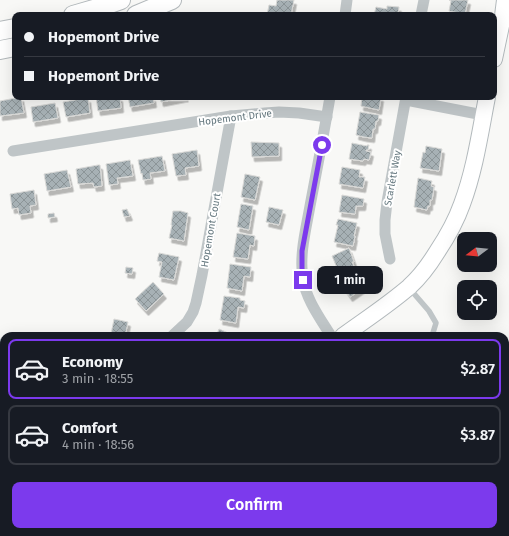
<!DOCTYPE html>
<html lang="en">
<head>
<meta charset="utf-8">
<style>
	:root { --surface:#171b24; --page:#20242c; --text:#f1f3f6; --muted:#9ea1a6; --line:#363941; --accent:#7c3aed }
	body { margin:0; font-family:"Fira Sans",sans-serif; background:var(--page); color:var(--text); height:100vh; display:flex; flex-direction:column; font-size:15px; white-space:nowrap }
	* { box-sizing:border-box; margin:0 }
	p { font-size:13px; color:var(--muted) }
	.icon { flex:none; width:22px; height:22px; fill:none; stroke:currentColor; stroke-width:2; stroke-linecap:round; stroke-linejoin:round }
	.map { position:relative; flex:1; overflow:hidden }
	.panel { position:absolute; left:0px; top:332px; width:509px; height:204px; display:flex; flex-direction:column; background:var(--surface); border-radius:12px 12px 0 0; box-shadow:0 4px 16px #0002 }
	.panel>* { flex:none }
	.top-card { position:absolute; left:12px; top:12px; width:485px; height:88px; border-radius:8px; box-shadow:0 4px 16px #0002; display:grid; align-content:center; height:88px; padding:0 12px; background:var(--surface) }
	.needle { width:26px; rotate:254deg }
	.tools { position:absolute; left:457px; top:232px; display:grid; gap:8px }
	.tools a { display:grid; place-items:center; width:40px; height:40px; border-radius:8px; background:var(--surface); box-shadow:0 4px 16px #0002; font-size:20px }
	.end { position:absolute; width:18px; height:18px; margin:-9px; border:5px solid #7c3aed; background:#fff; box-shadow:0 0 0 2px #fff }
	.from { border-radius:50% }
	.bubble { position:absolute; height:28px; border-radius:8px; background:var(--surface); box-shadow:0 4px 16px #0002; font-size:13px; font-weight:600; line-height:28px; text-align:center }
	.top-card b { display:flex; align-items:center; gap:14px; height:38px; font-size:15px }
	.top-card b+b { border-top:1px solid var(--line) }
	.top-card i { width:10px; height:10px; background:var(--text) }
	ul { padding:7px 0 0; list-style:none }
	li { display:flex; align-items:center; gap:12px; height:60px; margin:0 8px 6px; padding:0 4px; border:2px solid var(--line); border-radius:8px }
	li div { flex:1 }
	li b { display:block; font-size:15px }
	li em { font-style:normal; font-weight:600 }
	li.active { border-color:var(--accent) }
	li>.icon { width:36px; height:36px; stroke-width:1.5 }
	.button { display:flex; gap:8px; margin-top:auto; padding:8px 12px }
	.button a { flex:1; height:46px; border-radius:8px; background:var(--accent); color:#fff; font-size:16px; font-weight:600; line-height:46px; text-align:center }
	.map>svg:first-child { display:block }
	.lines { fill:none; stroke-linecap:round; stroke-linejoin:round }
	.stream { stroke:#b8c5c8; stroke-width:3 }
	.building { fill:url(#building-cross-hatch); stroke:#dadad8; filter:url(#shadow) }
	.secondary-casing { stroke:#b2b9bc; stroke-width:18 }
	.primary-casing { stroke:#b3b9bc; stroke-width:20 }
	.lane { stroke:#bfc5c7; stroke-width:5.5 }
	.street { stroke:#bfc5c7; stroke-width:11 }
	.secondary { stroke:#fff; stroke-width:16 }
	.primary { stroke:#fff; stroke-width:18 }
	.route { stroke:#7c3aed; stroke-width:5 }
	.labels { text-anchor:middle; stroke-width:4; stroke-linejoin:round; paint-order:stroke }
	.street-label { font-size:10px; fill:#65787f; stroke:#fff }
</style>
</head>
<body>
<div class="map">
<svg width="509" height="536" viewBox="0 0 509 536">
	<defs>
		<pattern id="building-cross-hatch" width="8" height="8" patternUnits="userSpaceOnUse"><rect width="8" height="8" fill="#a7b1b5"/><path d="M0 0l8 8M0 8l8-8" fill="none" stroke="#8c9598"/></pattern>
		<filter id="shadow"><feDropShadow dx="2.5" dy="4.5" stdDeviation="0" flood-color="#0004"/></filter>
	</defs>
	<rect width="100%" height="100%" fill="#f8f8f6"/>
	<g class="lines">
		<g class="stream">
			<polyline points="0,340 4,345"/>
			<polyline points="505,506 509,503"/>
			<polyline points="205,532 211,536"/>
			<polyline points="191,536 195,532"/>
			<polyline points="465,536 472,532"/>
		</g>
	</g>
	<g class="building">
		<polygon points="277,0 294,0 291,15 267,15 269,5 276,6"/>
		<polygon points="449,0 468,0 465,14 449,11 451,1"/>
		<polygon points="387,6 399,7 398,15 374,15 376,7 387,9"/>
		<polygon points="21,97 24,113 0,116 0,101"/>
		<polygon points="96,97 120,97 121,108 98,111"/>
		<polygon points="128,97 153,97 154,103 130,107"/>
		<polygon points="160,97 186,97 161,102"/>
		<polygon points="362,97 381,97 379,110 361,106"/>
		<polygon points="88,98 90,113 66,117 63,102"/>
		<polygon points="55,103 58,118 33,122 31,107"/>
		<polygon points="360,112 379,115 378,121 376,121 375,129 373,129 372,138 364,137 356,135"/>
		<polygon points="251,142 279,143 279,156 252,157"/>
		<polygon points="352,143 367,146 367,145 369,145 368,150 366,150 366,151 371,152 369,160 364,159 363,161 349,159"/>
		<polygon points="426,146 442,149 439,171 420,168 423,152 425,153"/>
		<polygon points="197,150 199,166 185,168 186,175 176,176 172,154"/>
		<polygon points="162,156 165,171 150,173 151,179 143,180 142,173 141,174 138,160"/>
		<polygon points="130,160 133,176 117,178 118,184 109,185 106,164"/>
		<polygon points="98,165 100,165 102,186 94,187 93,183 78,184 76,169"/>
		<polygon points="342,167 360,170 359,177 365,177 363,188 339,184"/>
		<polygon points="67,170 71,187 47,191 44,174"/>
		<polygon points="245,174 260,177 255,200 241,197"/>
		<polygon points="418,178 432,181 431,186 434,187 432,200 430,200 430,206 428,206 427,210 414,207"/>
		<polygon points="34,190 36,205 30,206 31,213 19,215 18,208 12,209 10,194"/>
		<polygon points="342,195 364,199 363,206 356,206 355,214 339,212"/>
		<polygon points="241,204 253,206 249,230 237,227"/>
		<polygon points="269,207 283,210 279,225 266,222"/>
		<polygon points="127,209 130,216 124,217 122,210"/>
		<polygon points="173,211 181,211 188,213 184,241 169,238 172,225 171,225"/>
		<polygon points="54,213 55,217 48,218 48,214"/>
		<polygon points="338,219 357,223 354,236 355,236 353,246 334,242 338,225 336,225"/>
		<polygon points="237,233 255,236 254,246 250,245 248,259 233,257"/>
		<polygon points="349,248 354,262 352,262 356,271 341,277 332,256"/>
		<polygon points="159,253 179,257 174,280 159,277 162,262 157,261"/>
		<polygon points="230,264 251,267 250,277 244,276 242,291 227,288"/>
		<polygon points="126,267 133,268 132,274 125,273"/>
		<polygon points="358,274 366,286 350,297 342,285"/>
		<polygon points="153,282 164,294 146,311 135,299"/>
		<polygon points="224,296 240,298 240,300 245,301 244,308 238,307 236,323 220,320"/>
		<polygon points="114,319 128,322 125,336 110,336 110,333 111,334"/>
		<polygon points="219,329 233,335 233,336 216,336"/>
		<polygon points="2,432 4,437 4,440 1,442 2,443 0,444 0,433"/>
		<polygon points="4,454 4,477 0,478 0,455"/>
		<polygon points="0,488 4,488 4,510 1,510 1,511 0,511"/>
		<polygon points="0,520 4,520 4,532 11,532 11,536 0,536"/>
	</g>
	<g class="lines">
		<defs>
			<g id="secondary">
				<polyline points="494,59 503,16 505,0"/>
				<path d="M343,336C365,320 388,305 409,287C420,277 429,265 437,252C447,237 456,221 462,204C475,169 480,133 487,97"/>
				<polyline points="104,536 106,532"/>
			</g>
			<g id="primary">
				<polyline points="73,15 104,6 121,0"/>
				<polyline points="136,15 172,0"/>
				<polyline points="0,31 15,28"/>
				<polyline points="0,50 15,47"/>
			</g>
		</defs>
		<use href="#secondary" class="secondary-casing"/>
		<use href="#primary" class="primary-casing"/>
		<polyline class="lane" points="410,289 429,311 436,323 432,336"/>
		<g class="street">
			<polyline points="345,15 347,0"/>
			<polyline points="421,15 424,0"/>
			<path d="M330,97C324,133 317,169 310,206C306,229 299,255 303,279C306,299 320,318 331,336"/>
			<polyline points="406,100 483,115"/>
			<polyline points="13,151 231,116 265,113 279,112 299,113 327,117"/>
			<polyline points="390,259 385,234 385,220 387,202 406,97"/>
			<polyline points="172,336 187,322 193,312 196,303 202,275 231,116"/>
		</g>
		<use href="#secondary" class="secondary"/>
		<use href="#primary" class="primary"/>
	</g>
	<g class="lines">
		<polyline class="route" points="303,280 302,268 302,251 322,145"/>
	</g>
	<g class="labels">
		<g class="street-label">
			<text transform="translate(235 117) rotate(-7)" y="4">Hopemont Drive</text>
			<text transform="translate(392 178) rotate(-80)" y="4">Scarlett Way</text>
			<text transform="translate(210 230) rotate(-80)" y="4">Hopemont Court</text>
		</g>
	</g>
</svg>
<div class="tools">
<a><svg class="needle" viewBox="-14 -14 28 28"><path d="M0-13l5 13h-10z" fill="#e53935"/><path d="M0 13l5-13h-10z" fill="#9ea1a6"/></svg></a>
<a><svg class="icon" aria-label="locate" viewBox="0 0 24 24"><circle cx="12" cy="12" r="6"/><path d="M12 2v4M12 18v4M2 12h4M18 12h4"/></svg></a>
</div>
<i class="end from" style="left:322px;top:145px"></i>
<i class="end" style="left:303px;top:280px"></i>
<div class="bubble" style="left:317px;top:266px;width:66px">1 min</div>
<div class="top-card">
<b><i class="from"></i>Hopemont Drive</b>
<b><i></i>Hopemont Drive</b>
</div>
<section class="panel">
<ul>
<li class="active"><svg class="icon" aria-label="car" viewBox="0 0 24 24"><path d="M5 17H2v-5l4-1 3-4h7l3 4 3 1v5h-3M9 17h6M6 11h13"/><circle cx="7" cy="17" r="2"/><circle cx="17" cy="17" r="2"/></svg><div><b>Economy</b><p>3 min · 18:55</p></div><em>$2.87</em></li>
<li><svg class="icon" aria-label="car" viewBox="0 0 24 24"><path d="M5 17H2v-5l4-1 3-4h7l3 4 3 1v5h-3M9 17h6M6 11h13"/><circle cx="7" cy="17" r="2"/><circle cx="17" cy="17" r="2"/></svg><div><b>Comfort</b><p>4 min · 18:56</p></div><em>$3.87</em></li>
</ul>
<div class="button"><a>Confirm</a></div>
</section>
</div>
</body>
</html>
